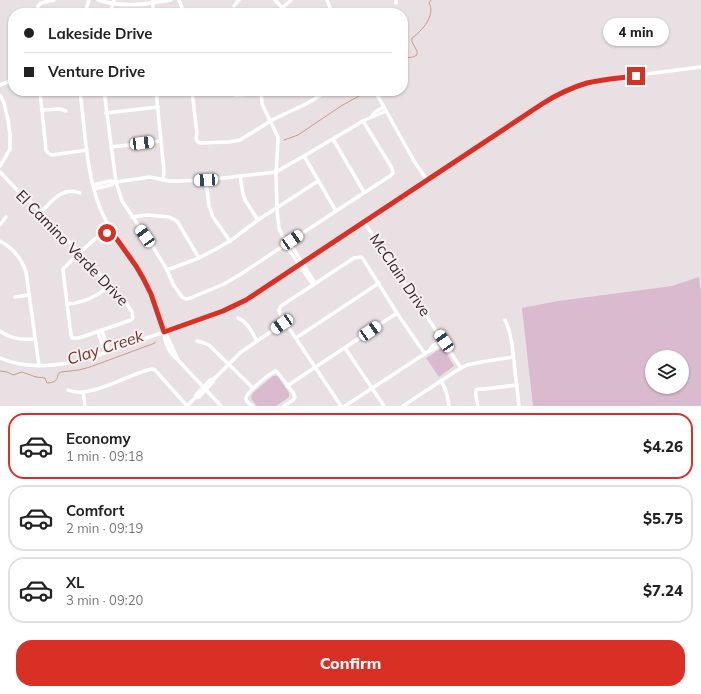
<!DOCTYPE html>
<html lang="en">
<head>
<meta charset="utf-8">
<style>
	:root { --surface:#fff; --page:#f2f2f2; --text:#222; --muted:#767676; --line:#e0e0e0; --accent:#d93025 }
	body { margin:0; font-family:Mulish,sans-serif; background:var(--page); color:var(--text); height:100vh; display:flex; flex-direction:column; font-size:15px; white-space:nowrap }
	* { box-sizing:border-box; margin:0 }
	p { font-size:13px; color:var(--muted) }
	.icon { flex:none; width:22px; height:22px; fill:none; stroke:currentColor; stroke-width:2; stroke-linecap:round; stroke-linejoin:round }
	.map { position:relative; height:406px; overflow:hidden }
	.panel { display:flex; flex-direction:column; background:var(--surface); flex:1 }
	.panel>* { flex:none }
	.top-card { position:absolute; left:8px; top:8px; width:400px; height:88px; border-radius:16px; box-shadow:0 1px 3px #0004; display:grid; align-content:center; height:88px; padding:0 16px; background:var(--surface) }
	.fabs { position:absolute; left:645px; top:350px; display:grid; gap:8px }
	.fabs a { display:grid; place-items:center; width:44px; height:44px; border-radius:50%; background:var(--surface); box-shadow:0 1px 3px #0004; font-size:20px }
	.end { position:absolute; width:18px; height:18px; margin:-9px; border:5px solid #d93025; background:#fff; box-shadow:0 0 0 2px #fff }
	.from { border-radius:50% }
	.bubble { position:absolute; height:28px; border-radius:14px; background:var(--surface); box-shadow:0 1px 3px #0004; font-size:13px; font-weight:800; line-height:28px; text-align:center }
	.car { position:absolute; width:12px; height:24px; margin:-12px -6px; border-radius:5px; box-shadow:0 0 3px 1px #0007; background:linear-gradient(#fff 24%,#345 0 40%,#fff 0 76%,#345 0 86%,#fff 0) }
	.top-card b { display:flex; align-items:center; gap:14px; height:38px; font-size:15px }
	.top-card b+b { border-top:1px solid var(--line) }
	.top-card i { width:10px; height:10px; background:var(--text) }
	ul { padding:7px 0 0; list-style:none }
	li { display:flex; align-items:center; gap:12px; height:66px; margin:0 8px 6px; padding:0 8px; border:2px solid var(--line); border-radius:16px }
	li div { flex:1 }
	li b { display:block; font-size:15px }
	li em { font-style:normal; font-weight:800 }
	li.selected { border-color:var(--accent) }
	li>.icon { width:36px; height:36px; stroke-width:1.5 }
	.primary-button { display:flex; gap:8px; margin-top:auto; padding:8px 16px }
	.primary-button a { flex:1; height:46px; border-radius:16px; background:var(--accent); color:#fff; font-size:16px; font-weight:800; line-height:46px; text-align:center }
	.map>svg:first-child { display:block }
	.green { fill:#d9bace; fill-rule:evenodd }
	.lines { fill:none; stroke-linecap:round; stroke-linejoin:round }
	.stream { stroke:#ca9a8c; stroke-width:1 }
	.minor { stroke:#fff; stroke-width:3.5 }
	.route { stroke:#d93025; stroke-width:5 }
	.labels { text-anchor:middle; stroke-width:4; stroke-linejoin:round; paint-order:stroke }
	.street-label { font-size:15px; fill:#382226; stroke:#f6f0f2 }
	.water-label { font-size:16px; font-style:italic; fill:#6e3422; stroke:#f6f0f2 }
</style>
</head>
<body>
<div class="map">
<svg width="701" height="406" viewBox="0 0 701 406">
	<rect width="100%" height="100%" fill="#e9e0e3"/>
	<g class="green">
		<path d="M699,277L701,294V406H533L522,308L558,301L672,286ZM652,357H682V387H652Z"/>
		<polygon points="443,347 454,366 439,377 426,358"/>
		<polygon points="273,376 277,376 279,378 289,393 289,397 276,406 257,406 252,400 251,396 255,391"/>
	</g>
	<g class="lines">
		<g class="stream">
			<path d="M403,58L413,57L417,55V51L412,42V38C422,31 436,15 429,3L431,0"/>
			<polyline points="284,140 298,135 341,106 368,91"/>
			<path d="M0,371L7,372L13,375L22,372L36,377L45,378L47,383C53,383 58,381 58,374L61,372L79,370L90,367L155,343V342"/>
		</g>
		<g class="minor">
			<path d="M98,0C124,8 144,4 171,0"/>
			<polyline points="153,0 153,13"/>
			<polyline points="179,0 184,13"/>
			<polyline points="275,0 287,13"/>
			<polyline points="327,0 332,13"/>
			<polyline points="396,0 396,3"/>
			<polyline points="234,6 239,0"/>
			<polyline points="37,13 38,6 41,3 54,0"/>
			<polyline points="85,13 89,0"/>
			<polyline points="110,13 114,0"/>
			<polyline points="277,13 291,0"/>
			<polyline points="0,85 13,80"/>
			<polyline points="40,91 46,150 48,153 52,155 87,150"/>
			<path d="M80,91C85,129 86,173 100,208C110,233 127,250 140,273C151,291 157,312 164,332C165,344 169,353 178,360L221,406"/>
			<polyline points="104,91 116,182 122,201 152,245 167,270 173,284 182,297 186,299 191,298 195,296 224,284 241,274 336,211 390,176 393,173 392,168 363,121"/>
			<polyline points="156,91 164,171 163,180"/>
			<path d="M192,91L197,134C196,138 195,141 200,143L229,142L240,140L274,119L306,104L327,91"/>
			<polyline points="261,91 262,104 278,137 278,140 276,176 277,208 279,228 289,250 313,285"/>
			<polyline points="375,91 414,161 427,180"/>
			<polyline points="0,95 4,103 8,120 10,134 10,149 0,166"/>
			<polyline points="236,95 261,93"/>
			<polyline points="42,110 60,109 66,111"/>
			<polyline points="106,113 158,107"/>
			<polyline points="372,116 375,112 384,107"/>
			<polyline points="333,139 364,192"/>
			<polyline points="111,147 161,141"/>
			<polyline points="304,156 336,211"/>
			<path d="M0,172L19,192L32,203L41,212L125,301L132,312L133,318L131,320L82,337L78,338H72L71,335L63,271V269C75,257 87,245 100,235L102,233L110,228"/>
			<polyline points="240,176 243,194 245,200 258,220"/>
			<polyline points="206,180 209,206 213,217 230,241"/>
			<path d="M93,185L110,181L116,182L150,177L169,181H179L206,180L276,172L304,156L363,121C371,117 378,115 386,111"/>
			<polyline points="94,189 111,185 116,182"/>
			<path d="M41,212C52,201 63,186 80,193"/>
			<polyline points="132,217 147,215 169,217 177,221 199,258"/>
			<polyline points="364,222 461,368"/>
			<polyline points="0,225 6,217"/>
			<polyline points="100,235 103,235 111,231"/>
			<path d="M0,241C13,248 21,257 26,272L39,366"/>
			<polyline points="288,244 293,248 315,283"/>
			<polyline points="167,270 199,258 216,249 230,241 258,220 318,181"/>
			<polyline points="15,297 28,295"/>
			<path d="M67,304C83,303 98,296 110,285"/>
			<path d="M238,318C248,322 252,333 257,341"/>
			<polyline points="505,320 509,330 512,344 519,406"/>
			<path d="M0,331C11,339 22,340 35,339"/>
			<polyline points="102,331 109,352"/>
			<polyline points="98,332 105,353"/>
			<polyline points="165,333 168,338 178,360"/>
			<polyline points="296,338 379,283"/>
			<polyline points="197,341 204,343 209,345 253,388"/>
			<polyline points="345,348 384,406"/>
			<path d="M429,351C432,345 438,342 444,341"/>
			<path d="M0,358C29,370 60,366 90,358L223,311L251,297L542,104L563,92L587,83L607,79L701,67"/>
			<path d="M441,381C446,389 448,397 449,406"/>
			<polyline points="287,386 397,313"/>
			<path d="M68,390C89,400 130,373 152,369L155,370L187,406"/>
			<polyline points="83,392 85,406"/>
			<polyline points="196,397 199,397 213,382 214,379"/>
			<polyline points="187,406 196,397 196,395 210,380 214,379 241,352 285,322"/>
			<path d="M252,406C250,404 246,402 246,399C245,393 270,373 276,371L278,373L294,394L295,397L293,400L284,406"/>
			<polyline points="341,406 281,316 279,310 281,306 354,258 361,257 363,259 397,313 425,354"/>
			<path d="M345,406L429,351C435,349 440,346 444,341"/>
			<polyline points="403,406 456,371 467,365 481,362 513,357"/>
			<path d="M478,406C477,401 475,395 476,390L479,389H485L517,385"/>
		</g>
	</g>
	<g class="lines">
		<path class="route" d="M107,233L111,231L136,266L143,278L151,294L164,332L223,311L246,300L542,104C556,95 570,88 587,83C603,79 620,78 636,76"/>
	</g>
	<g class="labels">
		<g class="street-label">
			<text transform="translate(72 248) rotate(46)" y="5">El Camino Verde Drive</text>
			<text transform="translate(400 275) rotate(56)" y="5">McClain Drive</text>
		</g>
		<g class="water-label">
			<text transform="translate(105 347) rotate(-18)" y="6">Clay Creek</text>
		</g>
	</g>
</svg>
<div class="fabs">
<a><svg class="icon" aria-label="layers" viewBox="0 0 24 24"><path d="M12 4l9 5-9 5-9-5zM3 14l9 5 9-5"/></svg></a>
</div>
<i class="end from" style="left:107px;top:233px"></i>
<i class="end" style="left:636px;top:76px"></i>
<div class="bubble" style="left:603px;top:18px;width:66px">4 min</div>
<i class="car" style="left:142px;top:143px;rotate:83deg"></i>
<i class="car" style="left:206px;top:180px;rotate:267deg"></i>
<i class="car" style="left:145px;top:236px;rotate:325deg"></i>
<i class="car" style="left:292px;top:240px;rotate:56deg"></i>
<i class="car" style="left:282px;top:324px;rotate:236deg"></i>
<i class="car" style="left:370px;top:331px;rotate:56deg"></i>
<i class="car" style="left:444px;top:341px;rotate:326deg"></i>
<div class="top-card">
<b><i class="from"></i>Lakeside Drive</b>
<b><i></i>Venture Drive</b>
</div>
</div>
<section class="panel">
<ul>
<li class="selected"><svg class="icon" aria-label="car" viewBox="0 0 24 24"><path d="M5 17H2v-5l4-1 3-4h7l3 4 3 1v5h-3M9 17h6M6 11h13"/><circle cx="7" cy="17" r="2"/><circle cx="17" cy="17" r="2"/></svg><div><b>Economy</b><p>1 min · 09:18</p></div><em>$4.26</em></li>
<li><svg class="icon" aria-label="car" viewBox="0 0 24 24"><path d="M5 17H2v-5l4-1 3-4h7l3 4 3 1v5h-3M9 17h6M6 11h13"/><circle cx="7" cy="17" r="2"/><circle cx="17" cy="17" r="2"/></svg><div><b>Comfort</b><p>2 min · 09:19</p></div><em>$5.75</em></li>
<li><svg class="icon" aria-label="car" viewBox="0 0 24 24"><path d="M5 17H2v-5l4-1 3-4h7l3 4 3 1v5h-3M9 17h6M6 11h13"/><circle cx="7" cy="17" r="2"/><circle cx="17" cy="17" r="2"/></svg><div><b>XL</b><p>3 min · 09:20</p></div><em>$7.24</em></li>
</ul>
<div class="primary-button"><a>Confirm</a></div>
</section>
</body>
</html>
